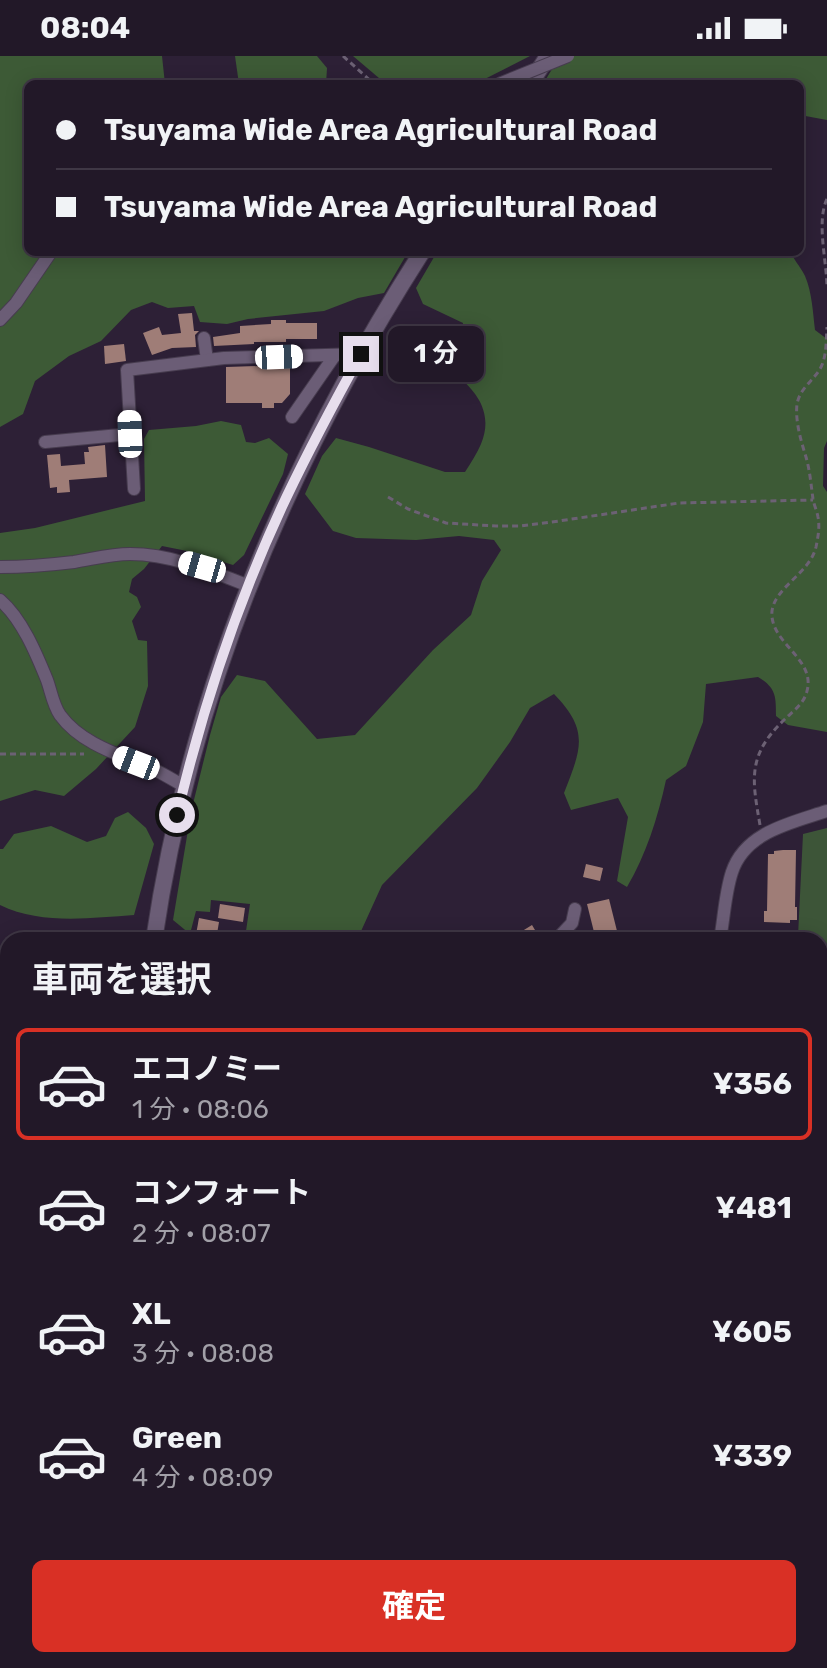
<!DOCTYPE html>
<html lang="ja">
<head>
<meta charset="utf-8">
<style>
	:root { --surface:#221828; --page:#2e2534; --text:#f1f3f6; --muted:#a2a0a8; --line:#3f3745; --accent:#d93025 }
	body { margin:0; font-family:Rubik,"Noto Sans JP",sans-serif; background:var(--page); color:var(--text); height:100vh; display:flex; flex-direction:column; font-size:30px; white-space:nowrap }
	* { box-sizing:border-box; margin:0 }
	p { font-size:26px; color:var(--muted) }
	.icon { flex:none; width:44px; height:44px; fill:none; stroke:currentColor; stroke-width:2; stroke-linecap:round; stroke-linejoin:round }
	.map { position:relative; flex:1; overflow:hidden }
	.drawer { position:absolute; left:0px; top:876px; width:828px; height:736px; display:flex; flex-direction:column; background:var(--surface); border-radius:24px 24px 0 0; box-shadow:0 4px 20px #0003,0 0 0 2px var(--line) }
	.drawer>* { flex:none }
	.top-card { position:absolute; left:24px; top:24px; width:780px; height:176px; border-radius:12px; box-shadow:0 4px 20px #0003,0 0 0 2px var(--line); display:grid; align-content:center; height:176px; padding:0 32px; background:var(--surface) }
	.end { position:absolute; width:36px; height:36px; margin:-18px; border:10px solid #e7deed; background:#111; box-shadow:0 0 0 4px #111 }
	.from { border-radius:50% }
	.bubble { position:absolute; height:56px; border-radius:12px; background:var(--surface); box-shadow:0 4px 20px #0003,0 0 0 2px var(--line); font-size:26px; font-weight:700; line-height:56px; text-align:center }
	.car { position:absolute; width:24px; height:48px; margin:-24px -12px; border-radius:10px; box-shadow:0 0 6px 2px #0007; background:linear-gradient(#fff 24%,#345 0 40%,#fff 0 76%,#345 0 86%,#fff 0) }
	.top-card b { display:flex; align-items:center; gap:28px; height:76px; font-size:30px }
	.top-card b+b { border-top:2px solid var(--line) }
	.top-card i { width:20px; height:20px; background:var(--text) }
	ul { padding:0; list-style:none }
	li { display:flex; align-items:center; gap:24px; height:112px; margin:0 16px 12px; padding:0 16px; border:4px solid transparent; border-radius:12px }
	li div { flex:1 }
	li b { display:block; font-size:30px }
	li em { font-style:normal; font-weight:700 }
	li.active { border-color:var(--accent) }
	li>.icon { width:72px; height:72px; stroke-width:1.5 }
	h2 { padding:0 32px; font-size:36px; line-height:96px }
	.button { display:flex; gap:16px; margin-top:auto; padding:16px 32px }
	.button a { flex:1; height:92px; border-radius:12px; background:var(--accent); color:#fff; font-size:32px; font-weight:700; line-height:92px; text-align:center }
	.status { display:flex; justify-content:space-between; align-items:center; height:56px; padding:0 40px; background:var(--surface); direction:ltr }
	.status svg { height:22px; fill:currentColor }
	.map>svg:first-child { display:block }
	.green { fill:#3d5538 }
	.forest { fill:#3d5a36 }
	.building { fill:#9f7d77 }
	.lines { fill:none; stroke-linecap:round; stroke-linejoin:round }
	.service-casing { stroke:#473c4f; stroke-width:8 }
	.minor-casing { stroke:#473c4f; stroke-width:14 }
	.tertiary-casing { stroke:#473c4f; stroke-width:18 }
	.secondary-casing { stroke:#473c4f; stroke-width:20 }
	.path { stroke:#6c6174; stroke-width:3; stroke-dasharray:6 4; stroke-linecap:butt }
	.service { stroke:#6b5d76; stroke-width:6 }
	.minor { stroke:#6b5d76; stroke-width:12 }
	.tertiary { stroke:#6b5d76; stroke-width:16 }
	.secondary { stroke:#6b5d76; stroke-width:18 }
	.minor-bridge-casing { stroke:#473c4f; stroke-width:14; stroke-linecap:butt }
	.minor-bridge { stroke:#6b5d76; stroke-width:12 }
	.route { stroke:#e7deed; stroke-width:10 }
</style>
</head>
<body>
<div class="status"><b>08:04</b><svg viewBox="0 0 49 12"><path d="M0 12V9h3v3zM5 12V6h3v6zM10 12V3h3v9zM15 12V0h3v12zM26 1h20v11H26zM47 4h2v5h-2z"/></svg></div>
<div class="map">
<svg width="827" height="1612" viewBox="0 0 827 1612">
	<rect width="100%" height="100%" fill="#2d2036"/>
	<g class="green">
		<polygon points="827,772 827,1016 820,1014 820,884 764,884 798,880 803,778"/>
		<polygon points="136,1604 181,1604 180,1612 136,1612"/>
	</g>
	<g class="forest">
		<polygon points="0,0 162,0 165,28 28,28 28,196 408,196 384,237 358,242 324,255 248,263 227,268 200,266 194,250 168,252 152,246 131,254 101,285 69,300 35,325 23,358 0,371"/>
		<polygon points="235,0 317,0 327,12 326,28 239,28"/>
		<polygon points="353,0 530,0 475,28 386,28"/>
		<polygon points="560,0 827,0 827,64 800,59 800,28 543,28"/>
		<path d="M437,196H791C794,205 801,211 805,220C812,236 813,257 815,274L827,283V385L824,392L823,430L827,436V676L788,669L776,660C776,640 776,632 758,621L706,628L703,666L686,710L666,724C658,761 646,799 627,831L617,825L628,761L618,742L571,754L564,737C581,693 590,675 554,638L530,652L510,686L477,732L382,829L357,884H229L231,878L246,875L250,848L211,844L210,856L196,855L190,878L173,864L191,756L210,679L221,641L237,619L265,625L317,683L355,679L433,594L471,559L482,525L501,494L494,484L459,480L416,484L356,482L333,475L305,438L322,400L336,382L369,391L445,416H465C471,407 477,397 481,388C493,359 479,338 458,320L463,267L423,248L416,232Z"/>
		<polygon points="221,365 241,369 246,386 255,387 269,382 288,398 283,418 244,499 233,509 187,495 162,490 144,513 132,523 129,536 137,541 141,551 132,565 138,584 147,585 148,630 135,671 96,713 64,740 35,734 0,745 0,477 35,472 145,445 144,383 149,374 196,370"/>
		<path d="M128,756L146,772L154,788L134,859C90,862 41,869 0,849V793H3L14,778L51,770L87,786L106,780L115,762Z"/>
		<polygon points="0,992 8,995 8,1289 0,1276"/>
		<polygon points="820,1467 827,1468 827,1525 820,1525"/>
		<rect x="73" y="1604" width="43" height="8"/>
	</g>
	<g class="building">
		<polygon points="192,257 194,275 199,275 195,279 196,291 172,292 152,299 143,277 159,271 162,279 181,277 178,258"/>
		<polygon points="271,264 286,264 286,267 317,267 317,283 286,283 286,286 254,286 254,288 214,290 213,281 240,277 240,270 271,268"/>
		<polygon points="124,288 126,305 105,308 104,290"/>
		<polygon points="290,309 290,338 282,347 274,347 274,352 262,352 262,347 226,347 226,311"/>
		<polygon points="105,389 107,421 69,424 70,436 57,437 57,431 50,432 47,399 60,398 61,410 85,408 84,396 89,396 88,391"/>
		<polygon points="783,794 796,794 795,851 797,851 797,864 790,864 790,867 764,866 764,855 767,855 768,798 774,798 774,795"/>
		<polygon points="586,808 603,812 600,825 583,821"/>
		<polygon points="609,843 617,875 612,876 613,880 596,884 587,848"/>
		<polygon points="220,848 245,852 243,866 218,862"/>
		<polygon points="199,862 219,866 216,884 195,884"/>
		<polygon points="532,869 541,884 523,884 519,877"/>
	</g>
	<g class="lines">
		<defs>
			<polyline id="service" points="820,1027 827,1028"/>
			<g id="minor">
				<polyline points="0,264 16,247 51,196"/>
				<polyline points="204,282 207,304"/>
				<polyline points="292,361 335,299"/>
				<polyline points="45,386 130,378"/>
				<polyline points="134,433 127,314 224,302 361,298"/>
				<path d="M0,511C25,511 49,509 74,506C93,503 111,498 130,498C171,498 211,515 249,530"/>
				<path d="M0,544C22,563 36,597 47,624C51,635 53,649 60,659C81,688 120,699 151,712C162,717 173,724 184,730"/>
				<polyline points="556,884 572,867 575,853"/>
				<path d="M720,884C724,862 725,837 732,816C745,776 791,767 827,755"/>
				<polyline points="0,1451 8,1455"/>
				<polyline points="820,1598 827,1599"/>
				<polyline points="68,1604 68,1612"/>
				<polyline points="373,1604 382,1612"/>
				<polyline points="664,1604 667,1612"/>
				<polyline points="189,1612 190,1604"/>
				<polyline points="293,1612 294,1604"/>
				<polyline points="518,1612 519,1604"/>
			</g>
			<g id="tertiary">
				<polyline points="530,28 548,0"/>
				<path d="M154,884C190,637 288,405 422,196"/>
				<polyline points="127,1612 128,1604"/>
			</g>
			<g id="secondary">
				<polyline points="0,944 8,946"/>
				<polyline points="820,1264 827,1269"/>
			</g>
		</defs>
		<use href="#service" class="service-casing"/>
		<use href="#minor" class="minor-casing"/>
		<use href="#tertiary" class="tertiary-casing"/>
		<use href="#secondary" class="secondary-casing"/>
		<g class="path">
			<polyline points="343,0 374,28"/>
			<path d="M827,143C816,166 827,206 827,232"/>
			<polyline points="388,441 408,453 446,467 496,470 521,470 559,465 679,447 813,444"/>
			<polyline points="0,698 84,698"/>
			<path d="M760,769C752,723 747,699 785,663C793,655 804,648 807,635C816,602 769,587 772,555C775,531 810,517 816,491C818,481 820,471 818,461C817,455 814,449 813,443C811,429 810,415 806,401C801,385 795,365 797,348C800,332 813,325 820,313C827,301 826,284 827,271"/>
		</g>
		<use href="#service" class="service"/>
		<use href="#minor" class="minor"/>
		<use href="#tertiary" class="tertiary"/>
		<use href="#secondary" class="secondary"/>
		<defs>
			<polyline id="minor-bridge" points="499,28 568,0"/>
		</defs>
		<use href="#minor-bridge" class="minor-bridge-casing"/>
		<use href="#minor-bridge" class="minor-bridge"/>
	</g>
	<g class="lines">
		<path class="route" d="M177,759C203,650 239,541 287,440C310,392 335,345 361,298"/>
	</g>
</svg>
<i class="end from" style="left:177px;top:759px"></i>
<i class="end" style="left:361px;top:298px"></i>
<div class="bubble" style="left:388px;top:270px;width:96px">1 分</div>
<i class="car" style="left:279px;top:301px;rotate:88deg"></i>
<i class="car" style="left:130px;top:378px;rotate:358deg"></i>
<i class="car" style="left:202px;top:511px;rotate:286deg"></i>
<i class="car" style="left:136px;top:707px;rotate:291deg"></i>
<div class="top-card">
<b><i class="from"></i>Tsuyama Wide Area Agricultural Road</b>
<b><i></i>Tsuyama Wide Area Agricultural Road</b>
</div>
<section class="drawer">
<h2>車両を選択</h2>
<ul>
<li class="active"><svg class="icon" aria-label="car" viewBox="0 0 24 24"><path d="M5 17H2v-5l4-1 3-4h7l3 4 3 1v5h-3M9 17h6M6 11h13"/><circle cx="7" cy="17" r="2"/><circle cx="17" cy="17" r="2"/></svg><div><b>エコノミー</b><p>1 分 · 08:06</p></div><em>¥356</em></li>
<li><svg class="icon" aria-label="car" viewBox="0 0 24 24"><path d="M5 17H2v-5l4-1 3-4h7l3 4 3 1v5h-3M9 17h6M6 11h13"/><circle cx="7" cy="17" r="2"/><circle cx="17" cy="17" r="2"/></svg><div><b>コンフォート</b><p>2 分 · 08:07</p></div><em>¥481</em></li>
<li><svg class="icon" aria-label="car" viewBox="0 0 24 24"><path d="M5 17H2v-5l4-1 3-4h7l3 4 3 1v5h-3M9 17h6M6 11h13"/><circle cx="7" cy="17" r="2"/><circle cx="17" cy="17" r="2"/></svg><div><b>XL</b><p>3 分 · 08:08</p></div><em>¥605</em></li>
<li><svg class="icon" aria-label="car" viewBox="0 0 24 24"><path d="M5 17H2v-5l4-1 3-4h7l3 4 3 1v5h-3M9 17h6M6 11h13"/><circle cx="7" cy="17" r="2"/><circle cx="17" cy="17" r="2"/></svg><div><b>Green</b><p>4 分 · 08:09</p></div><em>¥339</em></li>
</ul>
<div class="button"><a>確定</a></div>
</section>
</div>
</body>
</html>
